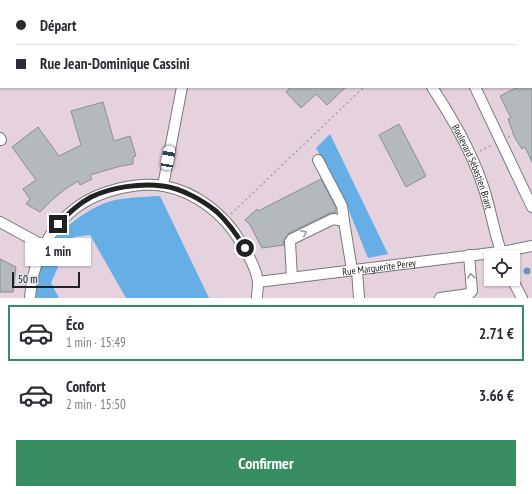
<!DOCTYPE html>
<html lang="fr">
<head>
<meta charset="utf-8">
<style>
	:root { --surface:#fff; --page:#f7f7f7; --text:#2b2b33; --muted:#7c7c81; --line:#e1e1e2; --accent:#378d61 }
	body { margin:0; font-family:"PT Sans Narrow",sans-serif; background:var(--page); color:var(--text); height:100vh; display:flex; flex-direction:column; font-size:15px; white-space:nowrap }
	* { box-sizing:border-box; margin:0 }
	p { font-size:13px; color:var(--muted) }
	.icon { flex:none; width:22px; height:22px; fill:none; stroke:currentColor; stroke-width:2; stroke-linecap:round; stroke-linejoin:round }
	.map { position:relative; height:298px; overflow:hidden }
	.drawer { display:flex; flex-direction:column; background:var(--surface); flex:1 }
	.drawer>* { flex:none }
	.hud { position:absolute; left:0px; top:0px; width:532px; height:88px; box-shadow:0 1px 3px #0004; display:grid; align-content:center; height:88px; padding:0 16px; background:var(--surface) }
	.fabs { position:absolute; left:484px; top:250px; display:grid; gap:8px }
	.fabs a { display:grid; place-items:center; width:36px; height:36px; border-radius:0px; background:var(--surface); box-shadow:0 1px 3px #0004; font-size:20px }
	.scale { position:absolute; left:12px; bottom:10px; width:68px; box-sizing:border-box; padding-left:4px; border:2px solid #202123; border-top:0; font-size:11px; line-height:14px; white-space:nowrap; color:#202123; -webkit-text-stroke:3px #dee3e7; paint-order:stroke }
	.end { position:absolute; width:18px; height:18px; margin:-9px; border:5px solid #202123; background:#fff; box-shadow:0 0 0 2px #fff }
	.from { border-radius:50% }
	.bubble { position:absolute; height:28px; border-radius:0px; background:var(--surface); box-shadow:0 1px 3px #0004; font-size:13px; font-weight:600; line-height:28px; text-align:center }
	.car { position:absolute; width:12px; height:24px; margin:-12px -6px; border-radius:5px; box-shadow:0 0 3px 1px #0007; background:linear-gradient(#fff 24%,#345 0 40%,#fff 0 76%,#345 0 86%,#fff 0) }
	.hud b { display:flex; align-items:center; gap:14px; height:38px; font-size:15px }
	.hud b+b { border-top:1px solid var(--line) }
	.hud i { width:10px; height:10px; background:var(--text) }
	ul { padding:7px 0 0; list-style:none }
	li { display:flex; align-items:center; gap:12px; height:56px; margin:0 8px 6px; padding:0 8px; border:2px solid transparent; border-radius:0px }
	li div { flex:1 }
	li b { display:block; font-size:15px }
	li em { font-style:normal; font-weight:600 }
	li.on { border-color:var(--accent) }
	li>.icon { width:36px; height:36px; stroke-width:1.5 }
	.cta { display:flex; gap:8px; margin-top:auto; padding:8px 16px }
	.cta a { flex:1; height:46px; border-radius:0px; background:var(--accent); color:#fff; font-size:16px; font-weight:600; line-height:46px; text-align:center }
	.map>svg:first-child { display:block }
	.commercial { fill:#e6d1df; fill-rule:evenodd }
	.forest { fill:#66afe6 }
	.building { fill:#b4b9bd; stroke:#8b8f93 }
	.lines { fill:none; stroke-linecap:round; stroke-linejoin:round }
	.minor-casing { stroke:#757a7d; stroke-width:12 }
	.path { stroke:#a2a5a9; stroke-width:1.5; stroke-dasharray:2 3; stroke-linecap:butt }
	.minor { stroke:#fff; stroke-width:10 }
	.tree { fill:#6498b7 }
	.oneway { stroke:#9b9b9c }
	.route { stroke:#202123; stroke-width:5 }
	.labels { text-anchor:middle; stroke-width:3.5; stroke-linejoin:round; paint-order:stroke }
	.street-label { font-size:10px; fill:#202123; stroke:#dee3e7 }
</style>
</head>
<body>
<div class="map">
<svg width="532" height="298" viewBox="0 0 532 298">
	<rect width="100%" height="100%" fill="#dee3e7"/>
	<path class="commercial" d="M0,0H431L1,1V87H531L532,19V298H0ZM491,257H513V279H491Z"/>
	<g class="forest">
		<polygon points="330,134 388,254 368,258 345,201 316,148"/>
		<path d="M160,196L209,298H126L90,235L74,237L62,258L51,283L59,298H36C36,284 39,270 44,256C53,234 86,209 108,202C125,197 143,197 160,196Z"/>
	</g>
	<g class="building">
		<polygon points="291,87 346,87 327,105 316,94 301,108 286,92"/>
		<polygon points="518,87 532,87 532,162 525,147 522,149 515,138 508,119 511,118 500,96"/>
		<polygon points="103,102 114,141 130,136 136,156 133,157 133,164 121,166 90,175 92,179 80,185 78,181 64,190 53,199 40,212 26,204 30,199 23,189 36,180 12,147 38,127 59,156 81,145 71,111"/>
		<polygon points="399,124 426,176 406,187 379,135"/>
		<polygon points="321,179 336,208 336,212 330,213 289,233 283,240 284,245 262,248 250,225 245,220 257,209 258,211"/>
		<polygon points="0,259 16,267 13,292 0,292"/>
	</g>
	<g class="lines">
		<defs>
			<g id="minor">
				<polyline points="340,0 342,1"/>
				<polyline points="390,0 392,1"/>
				<polyline points="197,1 198,0"/>
				<path id="s1" d="M432,87C452,118 471,150 483,186C491,209 494,234 503,257"/>
				<polyline points="475,87 532,207"/>
				<polyline points="0,138 1,140"/>
				<polyline points="318,160 342,206 344,221"/>
				<polyline points="163,186 182,87"/>
				<polyline points="0,222 44,246"/>
				<polyline points="357,270 359,298"/>
				<polyline points="292,278 290,242 292,239 333,219 344,221 352,270"/>
				<polyline points="512,279 522,298"/>
				<path id="s2" d="M258,282L507,251L532,246"/>
				<path d="M30,298C32,263 48,228 77,207C99,191 137,181 164,186C196,192 224,214 240,241C247,253 257,269 258,283C258,288 257,293 257,298"/>
				<polyline points="440,298 469,294 472,291 469,255"/>
			</g>
		</defs>
		<use href="#minor" class="minor-casing"/>
		<g class="path">
			<polyline points="531,16 532,16"/>
			<polyline points="508,137 514,134"/>
			<polyline points="480,151 492,145"/>
			<polyline points="231,214 364,87"/>
		</g>
		<use href="#minor" class="minor"/>
	</g>
	<circle class="tree" cx="527" cy="271" r="3.5"/>
	<defs><path id="oneway-chevron" d="M-2-3.5L2.5 0L-2 3.5" fill="none" stroke-width="1.6" stroke-linecap="round" stroke-linejoin="round"/></defs>
	<g class="oneway">
		<use href="#oneway-chevron" transform="translate(304 233) rotate(-26)"/>
		<use href="#oneway-chevron" transform="translate(471 276) rotate(-96)"/>
	</g>
	<g class="lines">
		<path class="route" d="M58,224C68,214 78,204 91,197C112,187 140,183 163,186C181,188 204,201 217,212C229,223 237,235 245,248"/>
	</g>
	<g class="labels">
		<g class="street-label">
			<text dy="4" stroke="none"><textPath href="#s1" startOffset="90">Boulevard Sébastien Brant</textPath></text>
			<text dy="4" stroke="none"><textPath href="#s2" startOffset="122">Rue Marguerite Perey</textPath></text>
		</g>
	</g>
</svg>
<div class="fabs">
<a><svg class="icon" aria-label="locate" viewBox="0 0 24 24"><circle cx="12" cy="12" r="6"/><path d="M12 2v4M12 18v4M2 12h4M18 12h4"/></svg></a>
</div>
<div class="scale">50 m</div>
<i class="end from" style="left:245px;top:248px"></i>
<i class="end" style="left:58px;top:224px"></i>
<div class="bubble" style="left:25px;top:238px;width:66px">1 min</div>
<i class="car" style="left:168px;top:158px;rotate:10deg"></i>
<div class="hud">
<b><i class="from"></i>Départ</b>
<b><i></i>Rue Jean-Dominique Cassini</b>
</div>
</div>
<section class="drawer">
<ul>
<li class="on"><svg class="icon" aria-label="car" viewBox="0 0 24 24"><path d="M5 17H2v-5l4-1 3-4h7l3 4 3 1v5h-3M9 17h6M6 11h13"/><circle cx="7" cy="17" r="2"/><circle cx="17" cy="17" r="2"/></svg><div><b>Éco</b><p>1 min · 15:49</p></div><em>2.71 €</em></li>
<li><svg class="icon" aria-label="car" viewBox="0 0 24 24"><path d="M5 17H2v-5l4-1 3-4h7l3 4 3 1v5h-3M9 17h6M6 11h13"/><circle cx="7" cy="17" r="2"/><circle cx="17" cy="17" r="2"/></svg><div><b>Confort</b><p>2 min · 15:50</p></div><em>3.66 €</em></li>
</ul>
<div class="cta"><a>Confirmer</a></div>
</section>
</body>
</html>
